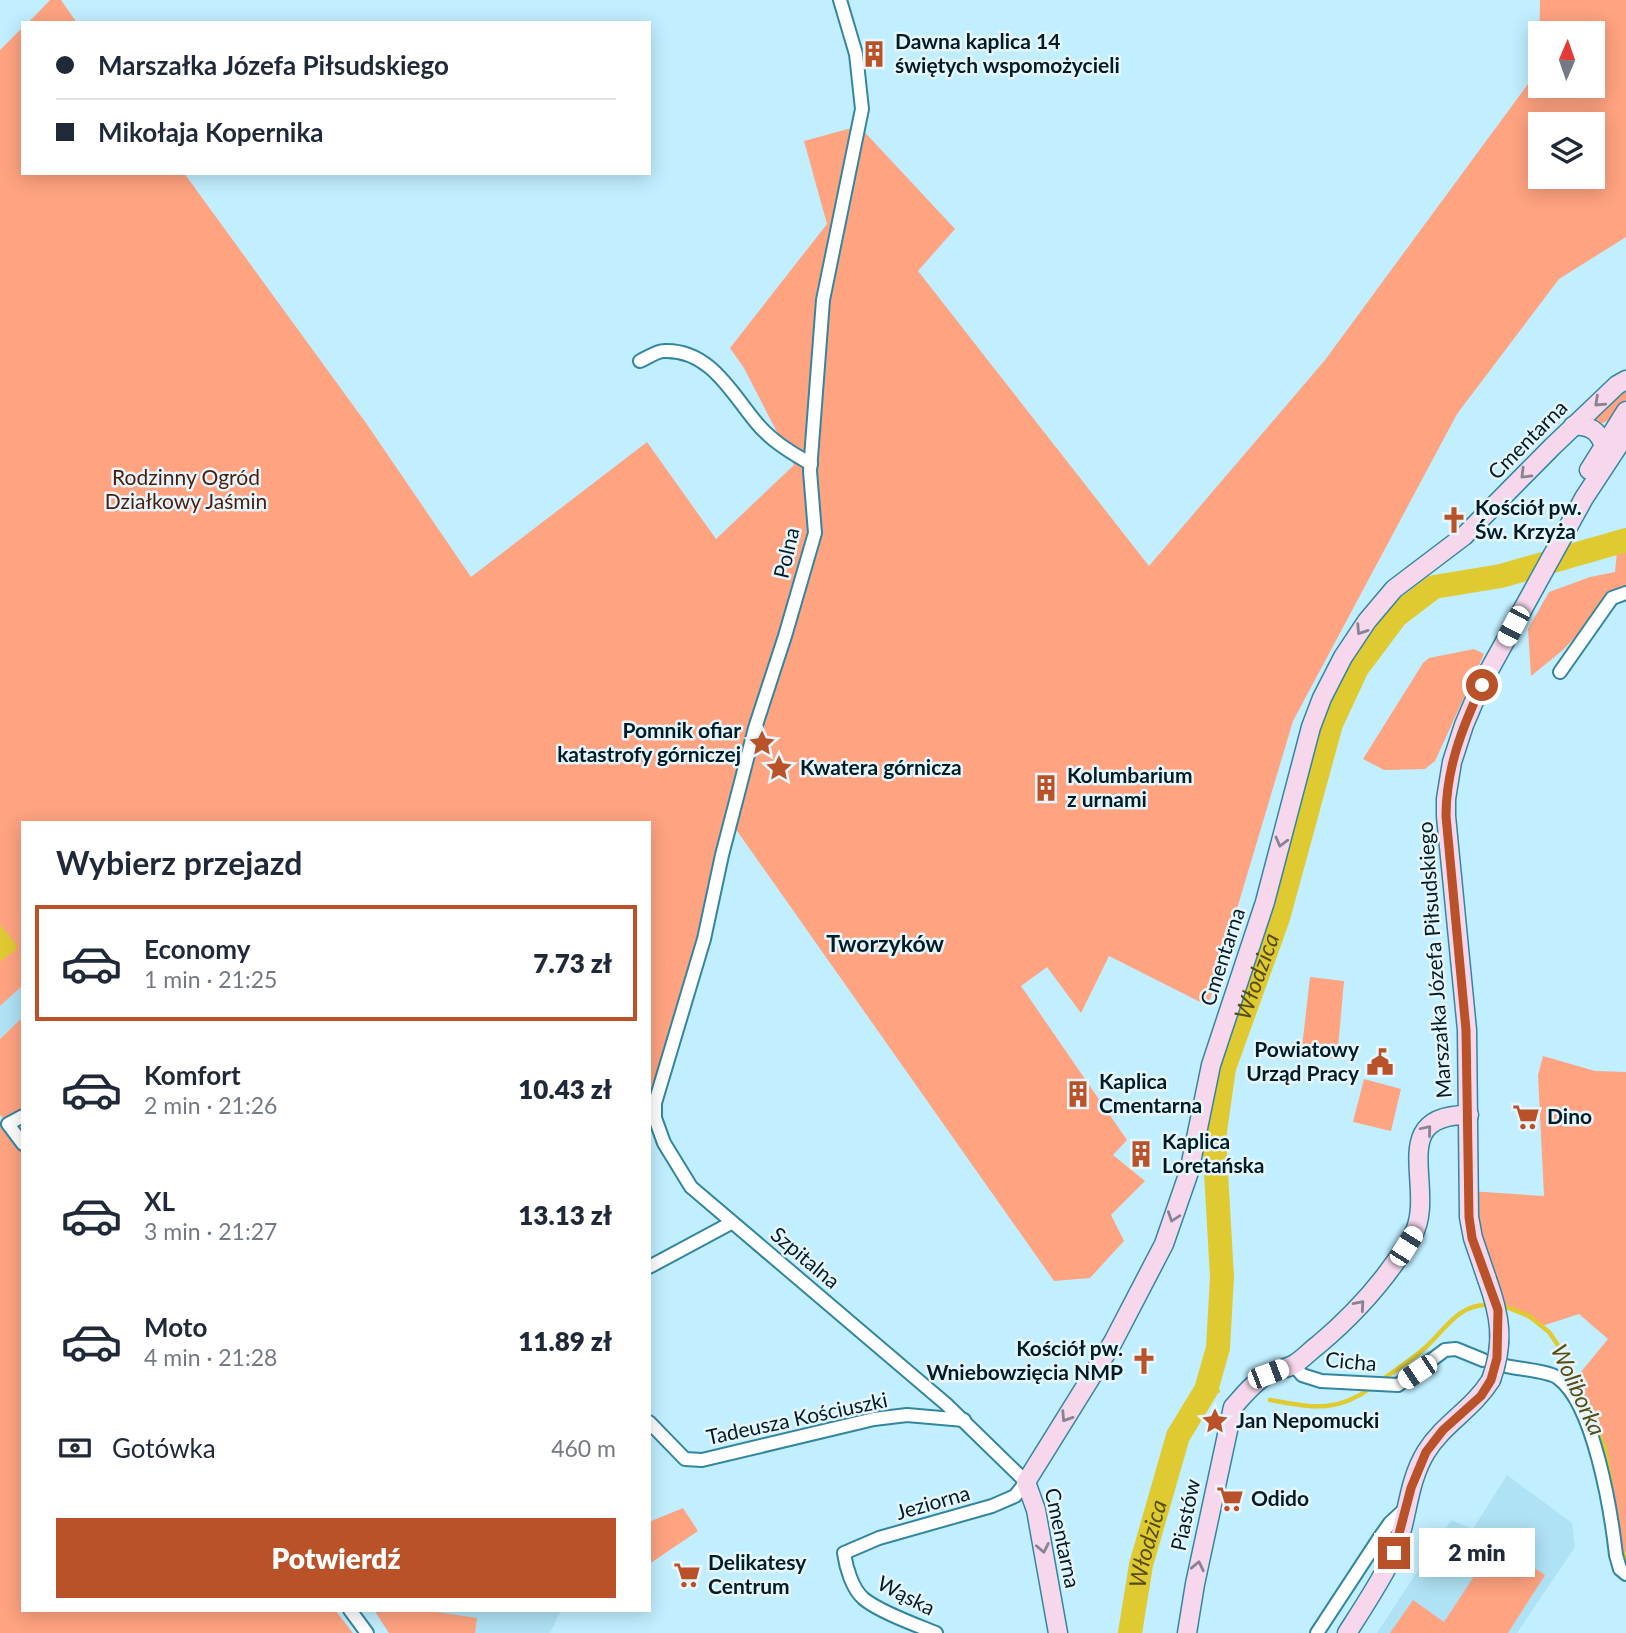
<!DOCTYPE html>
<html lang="pl">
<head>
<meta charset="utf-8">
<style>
	:root { --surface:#fff; --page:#f6f6f7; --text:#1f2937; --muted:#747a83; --line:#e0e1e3; --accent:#b95228 }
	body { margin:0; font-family:Lato,sans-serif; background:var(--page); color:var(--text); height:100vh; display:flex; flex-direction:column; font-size:26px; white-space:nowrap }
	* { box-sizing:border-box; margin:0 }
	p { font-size:23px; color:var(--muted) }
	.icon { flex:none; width:38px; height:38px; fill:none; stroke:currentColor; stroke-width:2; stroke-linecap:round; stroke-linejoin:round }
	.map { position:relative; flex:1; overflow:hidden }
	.panel { position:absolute; left:21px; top:821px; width:630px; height:791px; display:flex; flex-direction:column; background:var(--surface); border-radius:0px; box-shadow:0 4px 18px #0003 }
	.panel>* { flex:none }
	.hud { position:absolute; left:21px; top:21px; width:630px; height:154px; border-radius:0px; box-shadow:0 4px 18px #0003; display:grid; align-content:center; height:154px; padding:0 35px; background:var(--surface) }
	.needle { width:46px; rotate:2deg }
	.tools { position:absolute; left:1528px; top:21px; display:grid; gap:14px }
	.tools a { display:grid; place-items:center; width:77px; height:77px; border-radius:0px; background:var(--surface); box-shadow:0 4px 18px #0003; font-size:35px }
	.end { position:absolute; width:32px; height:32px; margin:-16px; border:9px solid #b95228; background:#fff; box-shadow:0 0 0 4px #fff }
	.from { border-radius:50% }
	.bubble { position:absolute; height:49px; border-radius:0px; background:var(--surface); box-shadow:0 4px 18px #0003; font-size:23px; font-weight:800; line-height:49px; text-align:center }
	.car { position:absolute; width:21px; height:42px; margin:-21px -10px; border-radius:9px; box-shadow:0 0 5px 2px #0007; background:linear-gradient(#fff 24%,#345 0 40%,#fff 0 76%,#345 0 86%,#fff 0) }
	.hud b { display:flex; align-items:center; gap:24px; height:66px; font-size:26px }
	.hud b+b { border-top:2px solid var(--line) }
	.hud i { width:18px; height:18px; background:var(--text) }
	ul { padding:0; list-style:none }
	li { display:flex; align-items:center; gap:21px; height:116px; margin:0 14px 10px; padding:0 21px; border:4px solid transparent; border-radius:0px }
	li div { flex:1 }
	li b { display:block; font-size:26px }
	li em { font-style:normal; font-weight:800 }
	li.selected { border-color:var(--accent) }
	li>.icon { width:63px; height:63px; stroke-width:1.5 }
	h2 { padding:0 35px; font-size:32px; line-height:84px }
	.pay { display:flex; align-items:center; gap:18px; height:77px; padding:0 35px; font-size:26px }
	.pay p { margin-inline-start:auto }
	.primary-button { display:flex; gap:14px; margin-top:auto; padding:14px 35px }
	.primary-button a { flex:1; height:80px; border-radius:0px; background:var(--accent); color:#fff; font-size:28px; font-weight:800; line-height:80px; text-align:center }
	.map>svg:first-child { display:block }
	.built { fill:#afe2f4 }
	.green { fill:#ffa381; fill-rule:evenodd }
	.water { fill:#dfca31 }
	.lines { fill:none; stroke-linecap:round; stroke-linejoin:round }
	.stream { stroke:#dfca31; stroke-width:4.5 }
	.river { stroke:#dfca31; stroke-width:24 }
	.street-casing { stroke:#33869f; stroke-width:16 }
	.secondary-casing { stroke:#33869f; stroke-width:21 }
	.street { stroke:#fff; stroke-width:12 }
	.secondary { stroke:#f7d7ec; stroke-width:18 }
	.secondary-bridge-casing { stroke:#33869f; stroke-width:21; stroke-linecap:butt }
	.secondary-bridge { stroke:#f7d7ec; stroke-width:18 }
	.oneway { stroke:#888393 }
	.route { stroke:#b95228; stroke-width:9 }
	.labels { text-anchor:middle; stroke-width:5; stroke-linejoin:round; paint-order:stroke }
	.poi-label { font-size:21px; font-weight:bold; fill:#001d27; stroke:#e7f6fc; text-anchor:start }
	.street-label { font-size:21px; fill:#001d27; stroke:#e7f6fc }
	.park-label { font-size:21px; fill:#4c1d0a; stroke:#e7f6fc }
	.neighbourhood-label { font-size:23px; font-weight:bold; fill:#001d27; stroke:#e7f6fc }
	.water-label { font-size:23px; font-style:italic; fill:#564e14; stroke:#e7f6fc }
</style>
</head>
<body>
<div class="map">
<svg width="1626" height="1633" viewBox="0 0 1626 1633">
	<rect width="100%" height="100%" fill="#c1efff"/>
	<g class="built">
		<polygon points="23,985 23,1017 0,1039 0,1006"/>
		<polygon points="1507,1475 1572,1523 1575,1547 1517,1633 1377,1633 1451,1520 1473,1529"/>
		<polygon points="374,1610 561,1610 550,1633 389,1633"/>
	</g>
	<g class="green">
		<polygon points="50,0 61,0 77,23 28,23"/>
		<path d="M1540,0H1626V237L1559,279L1457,414L1293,721L1208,1006L1109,956L1081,1013L1047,967L1021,986L1127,1140L1113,1155L1145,1181L1111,1215L1124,1241L1090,1278L1054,1281L735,828L655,1103L649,1098V822H23V985L0,1006V50L23,27V173H184L366,423L471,577L647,442L716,539L794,465L744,368L730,348L827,224L804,141L859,126L955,229L918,271L1149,566L1325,360L1539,69ZM1540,33H1592V86H1540ZM1540,124H1592V177H1540Z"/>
		<polygon points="1626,385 1626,399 1607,421 1599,425 1592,421"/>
		<polygon points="1626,550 1626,589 1612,598 1563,650 1531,676 1528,629 1549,592 1590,577 1615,572 1617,552"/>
		<polygon points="1474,649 1484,654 1435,761 1425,769 1384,770 1363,759 1423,663 1429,658"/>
		<polygon points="1310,977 1344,981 1337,1059 1301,1056"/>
		<polygon points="23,1017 23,1116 8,1124 0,1115 0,1039"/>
		<polygon points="1543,1056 1595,1071 1626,1072 1626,1574 1575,1379 1608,1339 1579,1314 1542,1326 1503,1305 1487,1279 1469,1191 1544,1196 1538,1075"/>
		<polygon points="1364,1079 1401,1089 1391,1131 1353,1122"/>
		<polygon points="0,1120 23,1151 23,1610 335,1610 353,1633 0,1633"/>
		<polygon points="683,1508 698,1531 649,1564 649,1522"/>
		<polygon points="1496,1543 1545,1575 1508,1633 1390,1633 1413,1600 1444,1622"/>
		<polygon points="374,1610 423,1610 477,1618 475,1633 389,1633"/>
	</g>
	<polygon class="water" points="0,925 17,945 16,950 0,961"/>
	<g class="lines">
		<g class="stream">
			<polyline points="1501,1305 1529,1316 1549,1332 1562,1351 1605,1448 1611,1485"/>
			<path d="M1382,1380C1397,1369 1413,1359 1427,1346C1446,1328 1460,1303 1489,1305"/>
			<polyline points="1206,1390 1218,1391"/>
			<path d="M1270,1400C1311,1407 1336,1414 1372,1387"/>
			<polyline points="1620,1549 1626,1558"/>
		</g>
		<path class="river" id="s1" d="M1130,1633L1141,1565L1178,1436L1206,1390L1218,1348L1222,1277L1214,1138L1224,1068L1278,918L1331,724L1357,668L1396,616L1434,587L1501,576L1626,540"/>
		<defs>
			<g id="street">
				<path d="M840,0L856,54L862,109L823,300L810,471L815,533L785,636L755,728L722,855L704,939L655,1103V1118L664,1143L691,1187L946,1404L1026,1482L1015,1496L992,1506L879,1538L844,1553C846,1567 852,1589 864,1599C880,1612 916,1625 936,1633"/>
				<path d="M640,361C647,358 657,351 664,351C709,349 731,392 755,421C770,440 790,452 811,464"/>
				<polyline points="1560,672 1612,598 1626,593"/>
				<polyline points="23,1116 8,1124 23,1144"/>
				<polyline points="649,1267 731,1223"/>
				<polyline points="1293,1364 1302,1375 1321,1381 1398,1385 1445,1350 1456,1349 1483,1360"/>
				<path d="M1506,1366C1519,1369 1549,1371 1558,1378C1594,1404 1611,1511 1616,1555L1620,1569L1626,1574"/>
				<polyline points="649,1422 685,1459 702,1460 874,1419 907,1415 964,1420"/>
				<polyline points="350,1610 367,1633"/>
				<polyline points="1317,1633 1380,1537 1390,1523 1405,1509"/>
			</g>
			<g id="secondary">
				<path d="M1573,426C1593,424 1603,435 1605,454"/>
				<polyline points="1589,470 1626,411"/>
				<polyline points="1487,1279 1473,1238 1469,1217 1467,1030 1446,816 1446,799 1452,762 1464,725 1481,685 1584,498 1626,434"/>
				<polyline points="1058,1633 1036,1510 1026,1482 1113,1342 1164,1244 1189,1172 1211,1065 1265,902 1311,727 1322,698 1343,657 1367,621 1394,589 1464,536 1552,447 1617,385 1626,380"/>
				<path d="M1187,1633L1195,1584L1233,1407C1244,1395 1254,1382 1268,1374C1276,1370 1285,1369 1293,1365C1302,1360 1310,1351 1318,1345C1354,1315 1387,1278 1412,1237C1439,1191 1383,1114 1469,1115"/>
				<path d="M1347,1633C1363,1608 1381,1581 1394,1554C1408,1522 1406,1485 1426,1452C1444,1423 1472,1410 1491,1380"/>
			</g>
		</defs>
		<use href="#street" class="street-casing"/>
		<use href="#secondary" class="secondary-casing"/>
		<use href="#street" class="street"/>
		<use href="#secondary" class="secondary"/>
		<defs>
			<path id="secondary-bridge" d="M1487,1279C1500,1315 1505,1342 1491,1380"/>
		</defs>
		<use href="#secondary-bridge" class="secondary-bridge-casing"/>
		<use href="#secondary-bridge" class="secondary-bridge"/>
	</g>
	<defs><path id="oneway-chevron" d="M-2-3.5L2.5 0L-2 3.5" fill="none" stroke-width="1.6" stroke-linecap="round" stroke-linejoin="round" transform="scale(1.75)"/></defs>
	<g class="oneway">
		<use href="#oneway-chevron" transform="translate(1599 402) rotate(137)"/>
		<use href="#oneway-chevron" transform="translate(1525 474) rotate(135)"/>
		<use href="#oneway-chevron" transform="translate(1361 630) rotate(123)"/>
		<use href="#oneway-chevron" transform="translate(1281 842) rotate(105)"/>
		<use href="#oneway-chevron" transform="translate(1427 1130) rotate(-50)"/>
		<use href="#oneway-chevron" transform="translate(1173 1217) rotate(109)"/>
		<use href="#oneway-chevron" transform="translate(1360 1305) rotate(-49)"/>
		<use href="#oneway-chevron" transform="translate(1066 1417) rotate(123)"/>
		<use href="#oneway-chevron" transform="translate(1043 1548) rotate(79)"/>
		<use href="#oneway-chevron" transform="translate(1198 1566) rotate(-78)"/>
	</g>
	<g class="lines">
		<path class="route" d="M1394,1553L1411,1488L1426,1452L1443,1430L1481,1396L1491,1380L1497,1358L1498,1310L1472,1238L1469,1217L1466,1030L1446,816C1446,769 1462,728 1482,685"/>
	</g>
	<defs>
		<symbol id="building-bare" viewBox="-9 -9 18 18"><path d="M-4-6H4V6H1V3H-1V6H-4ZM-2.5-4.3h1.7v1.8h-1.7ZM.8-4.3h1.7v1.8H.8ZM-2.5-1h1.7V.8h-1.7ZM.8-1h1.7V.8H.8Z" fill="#b95228" stroke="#e7f6fc" stroke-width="2.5" paint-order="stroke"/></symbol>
		<symbol id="church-bare" viewBox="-9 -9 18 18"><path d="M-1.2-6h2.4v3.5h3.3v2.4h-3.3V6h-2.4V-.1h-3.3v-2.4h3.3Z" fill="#b95228" stroke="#e7f6fc" stroke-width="2.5" paint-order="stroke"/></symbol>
		<symbol id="sight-bare" viewBox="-9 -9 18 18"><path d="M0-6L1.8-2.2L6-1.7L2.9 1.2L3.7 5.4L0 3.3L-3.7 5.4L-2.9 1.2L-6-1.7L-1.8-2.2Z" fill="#b95228" stroke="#e7f6fc" stroke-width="2.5" paint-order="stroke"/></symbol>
		<symbol id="civic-bare" viewBox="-9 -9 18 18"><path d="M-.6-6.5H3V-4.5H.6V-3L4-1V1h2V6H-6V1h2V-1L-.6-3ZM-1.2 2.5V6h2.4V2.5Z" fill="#b95228" stroke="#e7f6fc" stroke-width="2.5" paint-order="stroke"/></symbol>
		<symbol id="supermarket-bare" viewBox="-9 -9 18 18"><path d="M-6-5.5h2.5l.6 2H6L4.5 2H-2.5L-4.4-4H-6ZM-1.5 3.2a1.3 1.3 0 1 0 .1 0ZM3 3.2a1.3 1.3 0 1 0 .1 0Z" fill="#b95228" stroke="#e7f6fc" stroke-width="2.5" paint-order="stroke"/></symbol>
	</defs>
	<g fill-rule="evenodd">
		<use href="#building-bare" x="855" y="35" width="38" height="38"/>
		<use href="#church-bare" x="1435" y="501" width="38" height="38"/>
		<use href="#sight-bare" x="743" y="724" width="38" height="38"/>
		<use href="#sight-bare" x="760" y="749" width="38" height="38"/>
		<use href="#building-bare" x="1027" y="769" width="38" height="38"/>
		<use href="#civic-bare" x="1361" y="1043" width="38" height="38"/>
		<use href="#building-bare" x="1059" y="1075" width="38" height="38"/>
		<use href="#supermarket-bare" x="1507" y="1098" width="38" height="38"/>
		<use href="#building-bare" x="1122" y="1135" width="38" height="38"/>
		<use href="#church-bare" x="1125" y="1342" width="38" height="38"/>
		<use href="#sight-bare" x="1196" y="1402" width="38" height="38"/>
		<use href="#supermarket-bare" x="1211" y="1480" width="38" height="38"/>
		<use href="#supermarket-bare" x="668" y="1556" width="38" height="38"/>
	</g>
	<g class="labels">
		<g class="poi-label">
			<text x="895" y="49">Dawna kaplica 14<tspan x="895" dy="24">świętych wspomożycieli</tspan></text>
			<text x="1475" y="515">Kościół pw.<tspan x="1475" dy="24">Św. Krzyża</tspan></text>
			<text x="741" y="738" text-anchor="end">Pomnik ofiar<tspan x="741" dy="24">katastrofy górniczej</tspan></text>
			<text x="800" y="775">Kwatera górnicza</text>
			<text x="1067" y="783">Kolumbarium<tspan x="1067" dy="24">z urnami</tspan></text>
			<text x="1359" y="1057" text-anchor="end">Powiatowy<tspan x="1359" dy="24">Urząd Pracy</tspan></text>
			<text x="1099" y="1089">Kaplica<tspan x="1099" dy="24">Cmentarna</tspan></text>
			<text x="1547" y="1124">Dino</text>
			<text x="1162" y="1149">Kaplica<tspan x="1162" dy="24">Loretańska</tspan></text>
			<text x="1123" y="1356" text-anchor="end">Kościół pw.<tspan x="1123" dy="24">Wniebowzięcia NMP</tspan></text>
			<text x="1236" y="1428">Jan Nepomucki</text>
			<text x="1251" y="1506">Odido</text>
			<text x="708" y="1570">Delikatesy<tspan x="708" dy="24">Centrum</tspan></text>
		</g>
		<g class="street-label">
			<text transform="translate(1528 440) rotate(-45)" y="7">Cmentarna</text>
			<text transform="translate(787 553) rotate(-77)" y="7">Polna</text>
			<text transform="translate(1223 957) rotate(-72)" y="7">Cmentarna</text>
			<text transform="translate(1435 960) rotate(-94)" y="7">Marszałka Józefa Piłsudskiego</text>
			<text transform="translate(805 1258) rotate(40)" y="7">Szpitalna</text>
			<text transform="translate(1351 1362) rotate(5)" y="7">Cicha</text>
			<text transform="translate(797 1419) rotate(-12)" y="7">Tadeusza Kościuszki</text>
			<text transform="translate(933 1503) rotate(-16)" y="7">Jeziorna</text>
			<text transform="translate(1186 1515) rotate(-78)" y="7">Piastów</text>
			<text transform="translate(1062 1538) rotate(78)" y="7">Cmentarna</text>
			<text transform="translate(906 1596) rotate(27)" y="7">Wąska</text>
		</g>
		<g class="park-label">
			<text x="186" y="485">Rodzinny Ogród<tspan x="186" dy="24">Działkowy Jaśmin</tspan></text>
		</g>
		<g class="neighbourhood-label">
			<text x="885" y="952">Tworzyków</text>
		</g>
		<g class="water-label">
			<text dy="8" stroke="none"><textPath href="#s1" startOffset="679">Włodzica</textPath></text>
			<text transform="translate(1578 1390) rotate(65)" y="8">Woliborka</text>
			<text dy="8" stroke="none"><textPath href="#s1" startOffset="91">Włodzica</textPath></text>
		</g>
	</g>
</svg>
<div class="tools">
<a><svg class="needle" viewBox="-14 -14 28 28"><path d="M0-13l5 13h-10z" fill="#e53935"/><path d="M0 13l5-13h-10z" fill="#747a83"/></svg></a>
<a><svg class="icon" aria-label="layers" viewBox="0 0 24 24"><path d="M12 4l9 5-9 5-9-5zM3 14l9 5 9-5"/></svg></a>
</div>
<i class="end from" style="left:1482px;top:685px"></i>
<i class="end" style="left:1394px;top:1553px"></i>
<div class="bubble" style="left:1419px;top:1528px;width:116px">2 min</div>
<i class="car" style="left:1513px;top:626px;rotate:208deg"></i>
<i class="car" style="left:1406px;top:1246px;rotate:32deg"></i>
<i class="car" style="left:1417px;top:1372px;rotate:236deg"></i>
<i class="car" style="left:1268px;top:1374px;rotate:69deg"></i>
<div class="hud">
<b><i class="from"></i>Marszałka Józefa Piłsudskiego</b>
<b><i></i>Mikołaja Kopernika</b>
</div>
<section class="panel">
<h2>Wybierz przejazd</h2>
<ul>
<li class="selected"><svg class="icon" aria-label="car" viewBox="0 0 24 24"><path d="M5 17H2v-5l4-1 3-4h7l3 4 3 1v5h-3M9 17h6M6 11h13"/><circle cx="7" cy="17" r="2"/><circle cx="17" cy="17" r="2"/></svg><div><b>Economy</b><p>1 min · 21:25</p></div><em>7.73 zł</em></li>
<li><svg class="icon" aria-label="car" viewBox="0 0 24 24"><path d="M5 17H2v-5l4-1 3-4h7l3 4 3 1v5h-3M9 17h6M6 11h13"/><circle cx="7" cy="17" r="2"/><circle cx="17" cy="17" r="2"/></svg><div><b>Komfort</b><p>2 min · 21:26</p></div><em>10.43 zł</em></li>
<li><svg class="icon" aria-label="car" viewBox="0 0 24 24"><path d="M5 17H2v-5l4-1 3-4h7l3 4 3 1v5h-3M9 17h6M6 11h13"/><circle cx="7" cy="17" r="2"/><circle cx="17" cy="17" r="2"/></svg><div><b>XL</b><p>3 min · 21:27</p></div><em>13.13 zł</em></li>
<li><svg class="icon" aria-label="car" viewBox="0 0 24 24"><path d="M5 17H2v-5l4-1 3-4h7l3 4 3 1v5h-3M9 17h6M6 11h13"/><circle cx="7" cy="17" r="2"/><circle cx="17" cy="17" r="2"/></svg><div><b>Moto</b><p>4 min · 21:28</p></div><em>11.89 zł</em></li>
</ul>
<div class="pay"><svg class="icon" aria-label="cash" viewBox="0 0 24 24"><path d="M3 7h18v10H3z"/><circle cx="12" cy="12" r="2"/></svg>Gotówka<p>460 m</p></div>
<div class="primary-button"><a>Potwierdź</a></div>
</section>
</div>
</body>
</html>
